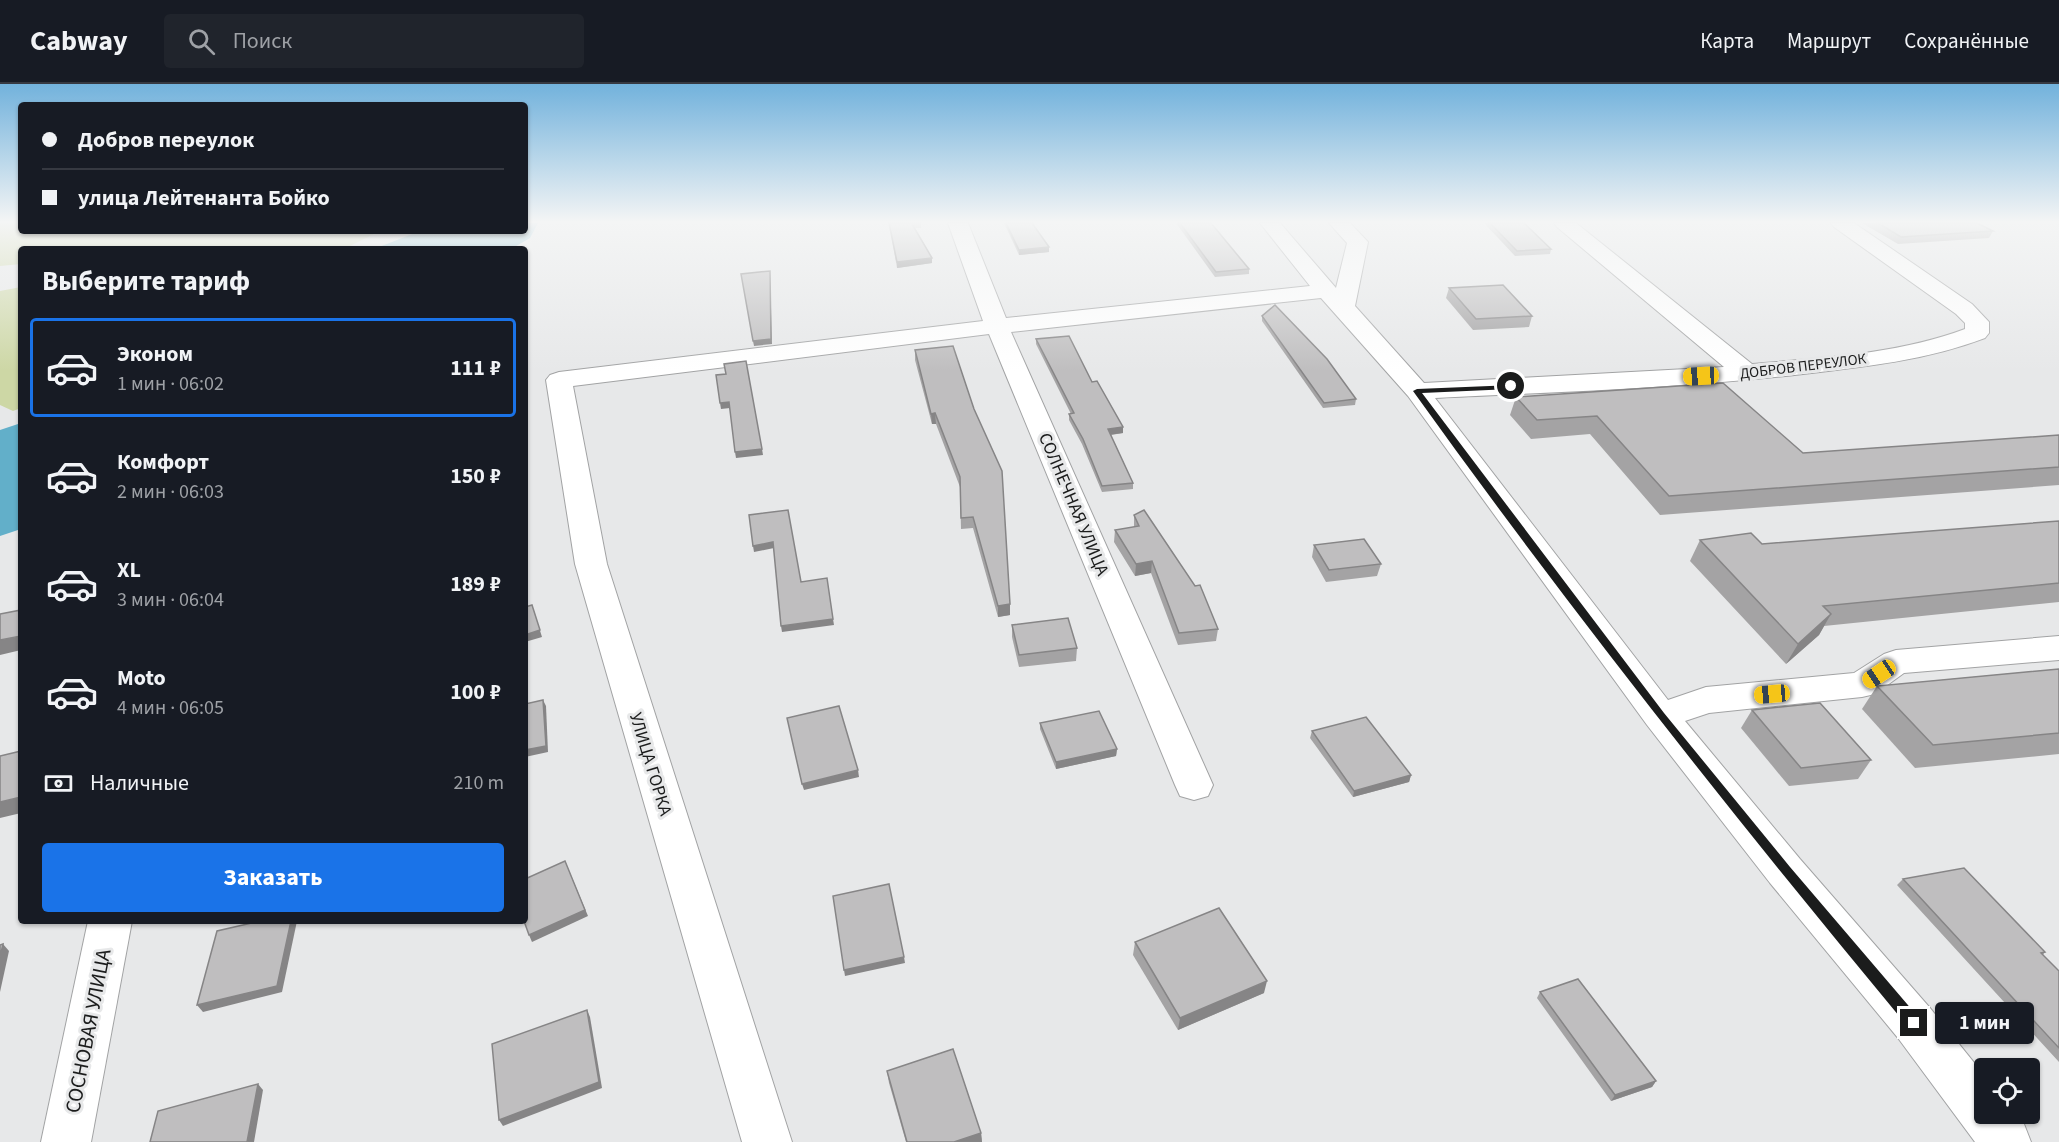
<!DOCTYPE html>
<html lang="ru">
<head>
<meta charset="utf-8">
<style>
	:root { --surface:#171b24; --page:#20242c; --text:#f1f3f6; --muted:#9ea1a6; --line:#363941; --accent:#1a73e8 }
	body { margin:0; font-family:"Source Sans 3",sans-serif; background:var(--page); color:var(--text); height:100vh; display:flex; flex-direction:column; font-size:22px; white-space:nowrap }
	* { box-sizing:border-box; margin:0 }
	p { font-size:20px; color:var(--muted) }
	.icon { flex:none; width:33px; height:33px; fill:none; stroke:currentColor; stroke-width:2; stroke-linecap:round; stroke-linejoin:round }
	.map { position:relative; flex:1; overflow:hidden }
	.drawer { position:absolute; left:18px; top:162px; width:510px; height:678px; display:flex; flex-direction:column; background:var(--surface); border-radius:6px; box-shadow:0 2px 4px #0004 }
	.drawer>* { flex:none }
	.top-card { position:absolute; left:18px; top:18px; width:510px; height:132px; border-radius:6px; box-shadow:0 2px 4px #0004; display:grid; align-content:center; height:132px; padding:0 24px; background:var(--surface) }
	.buttons { position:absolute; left:1974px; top:974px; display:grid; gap:12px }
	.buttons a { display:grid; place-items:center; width:66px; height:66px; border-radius:6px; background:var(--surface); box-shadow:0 2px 4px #0004; font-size:30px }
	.end { position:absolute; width:27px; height:27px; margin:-14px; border:8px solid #1b1c1c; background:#fff; box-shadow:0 0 0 3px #fff }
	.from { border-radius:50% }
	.bubble { position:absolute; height:42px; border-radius:6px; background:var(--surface); box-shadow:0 2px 4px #0004; font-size:20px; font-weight:700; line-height:42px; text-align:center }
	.car { position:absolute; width:18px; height:36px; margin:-18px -9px; border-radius:8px; box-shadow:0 0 4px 2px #0007; background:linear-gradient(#f5c518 24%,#345 0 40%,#f5c518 0 76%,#345 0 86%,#f5c518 0) }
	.top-card b { display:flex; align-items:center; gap:21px; height:57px; font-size:22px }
	.top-card b+b { border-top:2px solid var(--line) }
	.top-card i { width:15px; height:15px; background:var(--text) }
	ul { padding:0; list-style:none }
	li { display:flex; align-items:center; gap:18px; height:99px; margin:0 12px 9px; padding:0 12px; border:3px solid transparent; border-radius:6px }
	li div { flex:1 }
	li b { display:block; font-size:22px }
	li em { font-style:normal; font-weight:700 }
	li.selected { border-color:var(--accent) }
	li>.icon { width:54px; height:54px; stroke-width:1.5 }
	h2 { padding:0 24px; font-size:27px; line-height:72px }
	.pay { display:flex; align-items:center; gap:15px; height:66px; padding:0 24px; font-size:22px }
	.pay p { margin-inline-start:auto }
	.button { display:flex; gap:12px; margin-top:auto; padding:12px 24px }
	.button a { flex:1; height:69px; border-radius:6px; background:var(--accent); color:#fff; font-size:24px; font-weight:700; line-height:69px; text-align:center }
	header { display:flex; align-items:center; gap:36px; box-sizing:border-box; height:84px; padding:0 30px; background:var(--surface); border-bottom:2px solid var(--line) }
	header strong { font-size:28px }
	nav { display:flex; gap:33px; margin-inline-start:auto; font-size:21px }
	.search { width:420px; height:54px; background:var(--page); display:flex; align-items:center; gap:15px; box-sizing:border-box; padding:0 21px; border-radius:6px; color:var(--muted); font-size:22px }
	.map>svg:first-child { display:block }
	.green { fill:#cdd7a5 }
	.water { fill:#62afc9 }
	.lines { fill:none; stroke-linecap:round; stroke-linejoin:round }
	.minor-casing { stroke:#a2a3a4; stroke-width:2 }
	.minor { fill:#fff; fill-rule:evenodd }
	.wall { fill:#a4a3a4 }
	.shaded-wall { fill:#868586 }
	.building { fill:#bfbebf; stroke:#868586; stroke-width:1.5 }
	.route { fill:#1b1c1c }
	.labels { text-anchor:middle; stroke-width:6; stroke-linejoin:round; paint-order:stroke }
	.far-street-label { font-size:15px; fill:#1b1c1c; stroke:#e7e8e9 }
	.street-label { font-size:18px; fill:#1b1c1c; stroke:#e7e8e9 }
	.near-street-label { font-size:21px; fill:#1b1c1c; stroke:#e7e8e9 }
</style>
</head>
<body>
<header>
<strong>Cabway</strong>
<div class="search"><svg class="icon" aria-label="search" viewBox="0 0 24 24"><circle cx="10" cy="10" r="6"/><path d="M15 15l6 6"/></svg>Поиск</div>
<nav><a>Карта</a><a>Маршрут</a><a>Сохранённые</a></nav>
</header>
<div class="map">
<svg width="2059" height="1058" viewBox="0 0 2059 1058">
	<rect width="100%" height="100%" fill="#e7e8e9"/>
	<g class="green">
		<polygon points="0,139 21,139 21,147 380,147 344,165 21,165 21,180 0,182"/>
		<polygon points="21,203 21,324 13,327 0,321 0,207"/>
	</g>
	<g class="water">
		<polygon points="525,139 538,139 530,154 511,165 374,165 420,147 525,147"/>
		<polygon points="21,339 21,445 0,452 0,346"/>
	</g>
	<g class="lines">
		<defs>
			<g id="minor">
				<path d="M948,139H968L1006,234L1310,202L1260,139H1280L1336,204L1347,159L1329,139H1350L1368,158L1355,222L1424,299L1724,283L1557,143L1554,139H1576L1752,280C1822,274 1898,270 1965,245V239L1956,230L1834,143L1831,139H1854L1972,220L1989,238V249L1985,254C1927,276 1865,283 1803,290C1682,304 1558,308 1435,314L1668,616L1706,603L1854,589L1884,570L1896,566L2059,552V576L1904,589L1875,610L1862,613L1709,629L1685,637L1800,775L1930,924L1984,991V1029H2015L2024,1040L2031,1058H1975L1898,954L1770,799L1647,641L1408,312L1321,214L1011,248L1213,701L1208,712L1194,716L1180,712L1175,701L989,250L573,302L607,480L792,1058H742L575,480L546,296L550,291L559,288L983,237Z"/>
				<polygon points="88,837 132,837 91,1058 41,1058"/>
			</g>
		</defs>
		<use href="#minor" class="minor-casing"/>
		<use href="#minor" class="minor"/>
	</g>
	<g class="wall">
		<polygon points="889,139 921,139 921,144 915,144 932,174 932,179 897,184"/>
		<polygon points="1004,139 1032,139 1049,163 1049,168 1019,171"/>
		<polygon points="1176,139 1211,139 1249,185 1249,190 1215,193"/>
		<polygon points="1484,139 1524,139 1551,165 1550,170 1515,172"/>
		<polygon points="1862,139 1977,139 1993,147 1989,154 1898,160"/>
		<polygon points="1449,204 1532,232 1529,243 1473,246 1446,214"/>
		<polygon points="1262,232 1356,315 1355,321 1323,324 1262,237"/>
		<polygon points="1036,255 1092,298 1123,343 1123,349 1111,351 1133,399 1133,405 1102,408 1082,360 1069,336 1069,330 1071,330 1036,260"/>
		<polygon points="915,266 1010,531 998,533 973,444 961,445 960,403 936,340 932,340 915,276"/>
		<polygon points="1516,313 1803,369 2059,351 2059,401 1660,431 1590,350 1531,355 1510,331"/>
		<polygon points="1134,431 1218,545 1216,557 1178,561 1151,489 1135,492 1114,458 1115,446 1134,443"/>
		<polygon points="2059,437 2059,518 1824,542 1819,551 1786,580 1690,477 1700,456 1762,460"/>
		<polygon points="1314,461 1381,480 1377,492 1326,498 1312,473"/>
		<polygon points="1012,541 1077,564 1076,577 1019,583 1012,553"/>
		<polygon points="2059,585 2059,670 1915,684 1862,625 1877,602"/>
		<polygon points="1752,626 1871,676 1858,695 1789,702 1741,644"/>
		<polygon points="1040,639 1117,665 1116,672 1056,685 1040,645"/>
		<polygon points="1312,647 1411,691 1409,698 1353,713 1310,654"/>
		<polygon points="1903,795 2045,868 2043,871 2059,887 2059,978 1897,801"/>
		<polygon points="1135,858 1264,909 1178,946 1133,871"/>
		<polygon points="1540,908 1656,997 1652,1003 1611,1017 1537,914"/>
		<polygon points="887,987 981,1049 982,1058 906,1058 889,999"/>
	</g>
	<g class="shaded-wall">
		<polygon points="1049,163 1049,168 1019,171 1019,166"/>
		<polygon points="932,174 932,179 897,184 897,178"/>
		<polygon points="770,187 772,260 754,262 753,257"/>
		<polygon points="729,318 730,324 721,325 720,319"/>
		<polygon points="935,329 936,340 932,340 931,330"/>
		<polygon points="1123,343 1123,349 1108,351 1108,345"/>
		<polygon points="762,365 763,371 736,374 735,368"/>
		<polygon points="773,458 774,464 754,468 753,462"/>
		<polygon points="1152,477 1151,489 1135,492 1136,480"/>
		<polygon points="1010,520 1010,531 998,533 998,522"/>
		<polygon points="532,521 542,553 525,558 525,551"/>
		<polygon points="1831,530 1819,551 1786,580 1798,560"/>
		<polygon points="833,535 834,541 782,548 781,542"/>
		<polygon points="21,552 21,566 0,571 0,556"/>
		<polygon points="543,616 546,622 548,668 525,673 525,666"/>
		<polygon points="1117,665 1116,672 1056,685 1056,678"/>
		<polygon points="858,686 859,693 804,706 802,700"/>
		<polygon points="1411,691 1409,698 1353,713 1354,707"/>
		<polygon points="21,713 21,729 0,734 0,718"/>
		<polygon points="565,777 588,832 532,858 529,851"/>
		<polygon points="291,837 297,837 282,908 203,928 197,921"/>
		<polygon points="3,860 9,867 0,908 0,873"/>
		<polygon points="904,873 905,879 845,892 844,886"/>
		<polygon points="1267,897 1264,909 1178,946 1180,934"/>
		<polygon points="587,926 590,933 602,1004 503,1042 499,1036"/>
		<polygon points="1656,997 1652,1003 1611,1017 1615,1011"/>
		<polygon points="258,1000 263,1006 254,1058 247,1058"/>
		<polygon points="981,1049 982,1058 954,1058"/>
	</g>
	<g class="building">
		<polygon points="889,139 921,139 912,140 932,174 897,178"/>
		<polygon points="1006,139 1032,139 1049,163 1019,166"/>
		<polygon points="1180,139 1211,139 1249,185 1216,188"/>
		<polygon points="1490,139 1524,139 1551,165 1517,167"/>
		<polygon points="1878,139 1977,139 1993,147 1901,153"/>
		<polygon points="770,187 771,255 753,257 741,190"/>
		<polygon points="1503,201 1532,232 1476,235 1449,204"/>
		<polygon points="1275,221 1327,275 1356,315 1324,319 1262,232"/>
		<polygon points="1069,252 1092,298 1097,297 1123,343 1108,345 1133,399 1102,402 1083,355 1069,330 1074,329 1036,255"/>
		<polygon points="953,262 974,325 1002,387 1010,520 998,522 973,433 961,434 960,393 935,329 931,330 915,266"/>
		<polygon points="746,277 762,365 735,368 729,318 720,319 716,291 726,290 724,280"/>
		<polygon points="1723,299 1803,369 2059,351 2059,383 1669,412 1597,332 1537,336 1516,313"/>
		<polygon points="788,426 801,498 827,494 833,535 781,542 773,458 753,462 749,431"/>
		<polygon points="1144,426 1195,502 1200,501 1218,545 1179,549 1152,477 1136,480 1115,446 1139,442 1134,431"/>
		<polygon points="2059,437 2059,499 1823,522 1831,530 1798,560 1700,456 1751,449 1762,460"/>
		<polygon points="1364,455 1381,480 1329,486 1314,461"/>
		<polygon points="532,521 540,546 525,551 525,523"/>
		<polygon points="21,526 21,552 0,556 0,530"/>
		<polygon points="1068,534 1077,564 1019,571 1012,541"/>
		<polygon points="2059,585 2059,649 1933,661 1877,602"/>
		<polygon points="543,616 546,662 525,666 525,620"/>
		<polygon points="1820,619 1871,676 1801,684 1752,626"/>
		<polygon points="839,622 858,686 802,700 787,634"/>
		<polygon points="1099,627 1117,665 1056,678 1040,639"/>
		<polygon points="1366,633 1411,691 1354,707 1312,647"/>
		<polygon points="21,667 21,713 0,718 0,672"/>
		<polygon points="565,777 585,826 529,851 524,837 525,837 525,795"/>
		<polygon points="1964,784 2045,868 2041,869 2059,887 2059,964 1903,795"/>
		<polygon points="889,800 904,873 844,886 833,812"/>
		<polygon points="1219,824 1267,897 1180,934 1135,858"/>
		<polygon points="260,837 291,837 277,902 197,921 217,847"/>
		<polygon points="3,860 0,873 0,861"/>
		<polygon points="1578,895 1656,997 1615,1011 1540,908"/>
		<polygon points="587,926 599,998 499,1036 492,960"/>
		<polygon points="953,965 981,1049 954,1058 907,1058 887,987"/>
		<polygon points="258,1000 247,1058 150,1058 158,1027"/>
	</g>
	<linearGradient id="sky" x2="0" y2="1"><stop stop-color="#72b2dc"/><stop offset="0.48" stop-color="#f4f5f5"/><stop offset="1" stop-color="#f4f5f5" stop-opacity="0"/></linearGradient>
	<rect width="2059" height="287" fill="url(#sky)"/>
	<path class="route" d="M1514,301L1515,302L1511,305L1422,309L1664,629L1790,783L1919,934L1921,939L1919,944L1914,945L1909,944C1737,737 1570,526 1413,307L1417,305Z"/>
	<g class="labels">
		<g class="far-street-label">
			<text transform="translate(1803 282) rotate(-7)" y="5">ДОБРОВ ПЕРЕУЛОК</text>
		</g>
		<g class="street-label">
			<text transform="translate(1074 420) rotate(67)" y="6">СОЛНЕЧНАЯ УЛИЦА</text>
			<text transform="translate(651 680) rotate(73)" y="6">УЛИЦА ГОРКА</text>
		</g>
		<g class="near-street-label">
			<text transform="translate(88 947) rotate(-79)" y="7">СОСНОВАЯ УЛИЦА</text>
		</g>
	</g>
</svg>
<div class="buttons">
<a><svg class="icon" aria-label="locate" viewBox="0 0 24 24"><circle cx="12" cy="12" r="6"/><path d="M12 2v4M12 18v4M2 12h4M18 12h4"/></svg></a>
</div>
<i class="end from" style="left:1511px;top:302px"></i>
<i class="end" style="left:1914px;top:939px"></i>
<div class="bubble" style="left:1935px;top:918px;width:99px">1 мин</div>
<i class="car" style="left:1701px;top:292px;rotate:267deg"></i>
<i class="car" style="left:1879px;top:590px;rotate:236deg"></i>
<i class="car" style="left:1772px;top:610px;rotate:265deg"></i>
<div class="top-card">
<b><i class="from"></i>Добров переулок</b>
<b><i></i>улица Лейтенанта Бойко</b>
</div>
<section class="drawer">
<h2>Выберите тариф</h2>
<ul>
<li class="selected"><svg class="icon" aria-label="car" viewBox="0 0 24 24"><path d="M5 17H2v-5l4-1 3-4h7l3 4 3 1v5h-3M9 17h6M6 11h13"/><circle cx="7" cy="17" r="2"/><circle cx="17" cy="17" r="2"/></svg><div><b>Эконом</b><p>1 мин · 06:02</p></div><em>111 ₽</em></li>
<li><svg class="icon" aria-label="car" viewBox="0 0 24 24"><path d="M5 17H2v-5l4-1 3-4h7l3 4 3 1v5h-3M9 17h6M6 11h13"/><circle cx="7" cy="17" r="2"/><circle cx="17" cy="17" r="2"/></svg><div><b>Комфорт</b><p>2 мин · 06:03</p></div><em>150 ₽</em></li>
<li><svg class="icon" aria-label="car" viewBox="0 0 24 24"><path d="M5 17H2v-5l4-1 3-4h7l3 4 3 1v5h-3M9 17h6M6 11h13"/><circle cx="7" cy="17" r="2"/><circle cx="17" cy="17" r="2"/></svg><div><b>XL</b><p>3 мин · 06:04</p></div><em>189 ₽</em></li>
<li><svg class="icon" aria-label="car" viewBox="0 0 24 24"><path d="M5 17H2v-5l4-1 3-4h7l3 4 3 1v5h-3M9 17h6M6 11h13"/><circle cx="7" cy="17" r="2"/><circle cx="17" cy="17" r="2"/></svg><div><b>Moto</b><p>4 мин · 06:05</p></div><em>100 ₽</em></li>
</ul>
<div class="pay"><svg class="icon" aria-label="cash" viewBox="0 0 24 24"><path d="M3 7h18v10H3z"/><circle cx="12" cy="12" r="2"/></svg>Наличные<p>210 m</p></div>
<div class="button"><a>Заказать</a></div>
</section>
</div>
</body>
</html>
